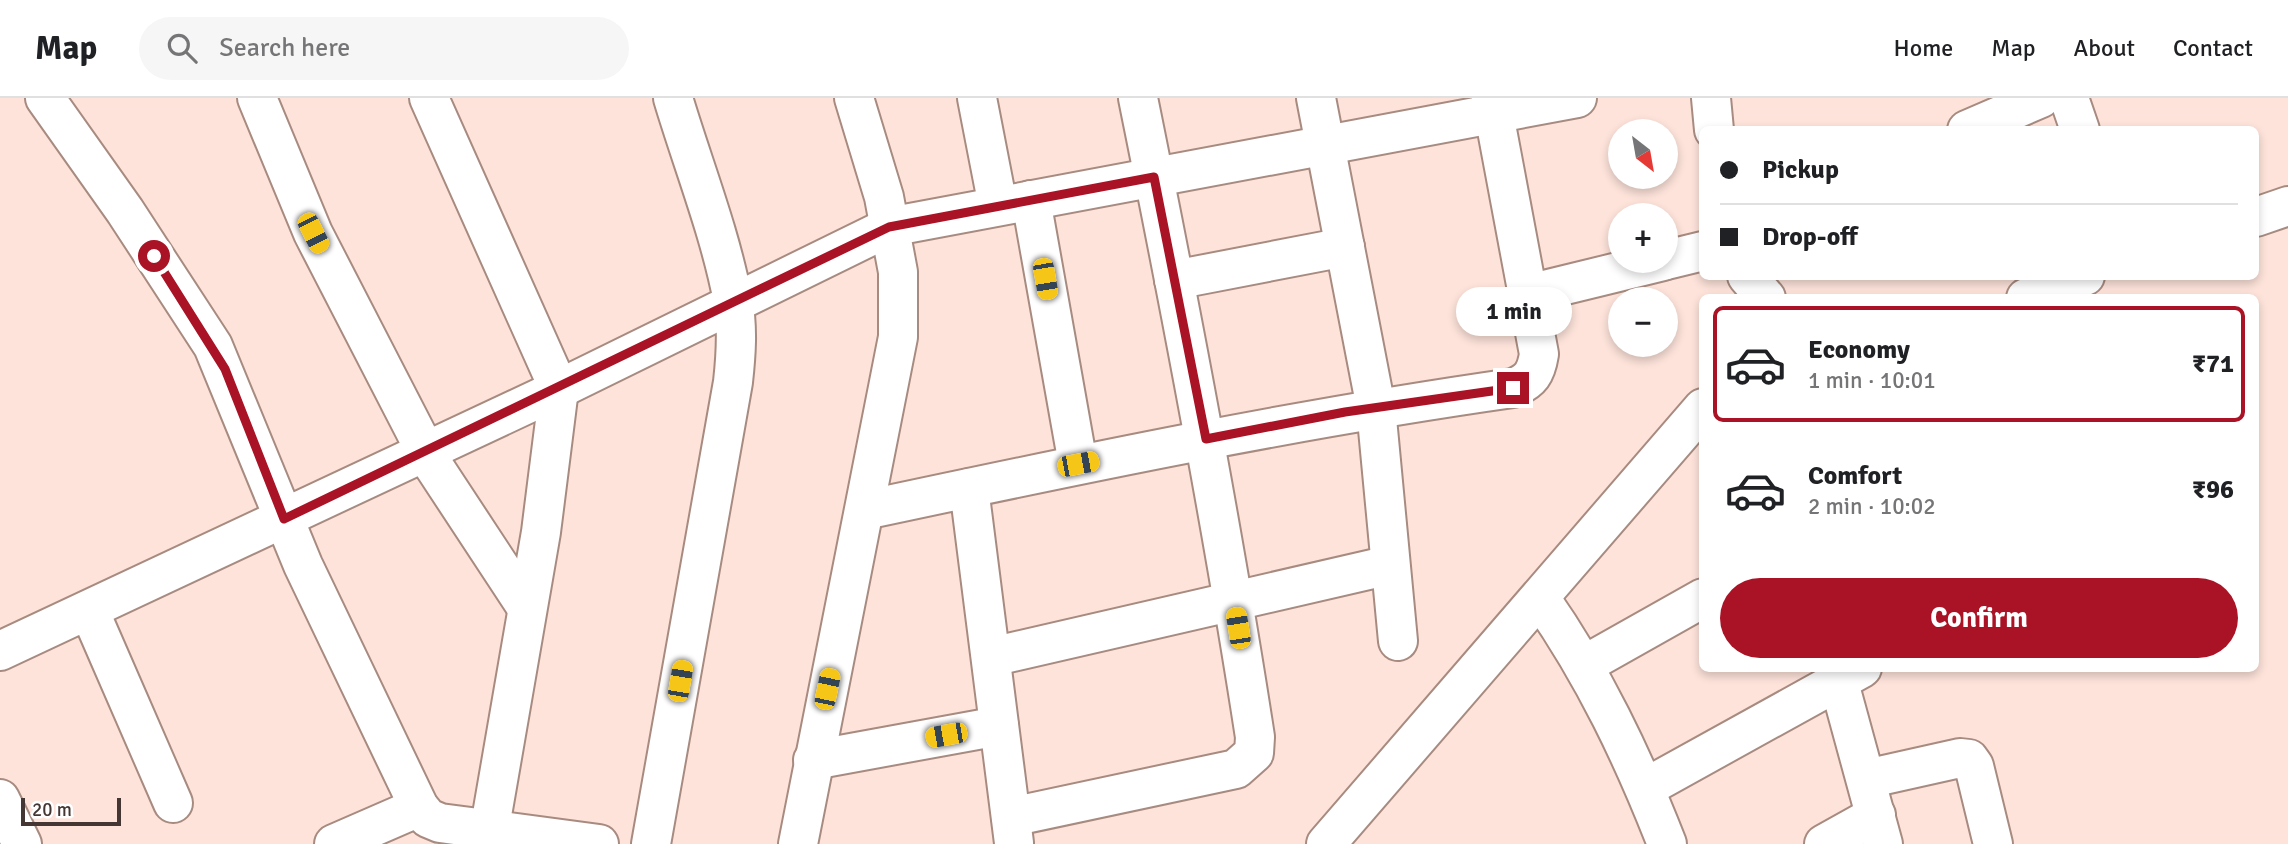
<!DOCTYPE html>
<html lang="en">
<head>
<meta charset="utf-8">
<style>
	:root { --surface:#fff; --page:#f6f6f6; --text:#202124; --muted:#757577; --line:#e0e0e0; --accent:#a91325 }
	body { margin:0; font-family:Signika,sans-serif; background:var(--page); color:var(--text); height:100vh; display:flex; flex-direction:column; font-size:26px; white-space:nowrap }
	* { box-sizing:border-box; margin:0 }
	p { font-size:23px; color:var(--muted) }
	.icon { flex:none; width:38px; height:38px; fill:none; stroke:currentColor; stroke-width:2; stroke-linecap:round; stroke-linejoin:round }
	.map { position:relative; flex:1; overflow:hidden }
	.sheet { position:absolute; left:1699px; top:196px; width:560px; height:378px; display:flex; flex-direction:column; background:var(--surface); border-radius:10px; box-shadow:0 4px 10px #0003 }
	.sheet>* { flex:none }
	.hud { position:absolute; left:1699px; top:28px; width:560px; height:154px; border-radius:10px; box-shadow:0 4px 10px #0003; display:grid; align-content:center; height:154px; padding:0 21px; background:var(--surface) }
	.needle { width:46px; rotate:149deg }
	.fabs { position:absolute; left:1608px; top:21px; display:grid; gap:14px }
	.fabs a { display:grid; place-items:center; width:70px; height:70px; border-radius:50%; background:var(--surface); box-shadow:0 4px 10px #0003; font-size:35px }
	.scale { position:absolute; left:21px; bottom:18px; width:100px; box-sizing:border-box; padding-left:7px; border:4px solid #443733; border-top:0; font-size:19px; line-height:24px; white-space:nowrap; color:#443733; -webkit-text-stroke:5px #fff; paint-order:stroke }
	.end { position:absolute; width:32px; height:32px; margin:-16px; border:9px solid #a91325; background:#fff; box-shadow:0 0 0 4px #fff }
	.from { border-radius:50% }
	.bubble { position:absolute; height:49px; border-radius:24px; background:var(--surface); box-shadow:0 4px 10px #0003; font-size:23px; font-weight:800; line-height:49px; text-align:center }
	.car { position:absolute; width:21px; height:42px; margin:-21px -10px; border-radius:9px; box-shadow:0 0 5px 2px #0007; background:linear-gradient(#f5c518 24%,#345 0 40%,#f5c518 0 76%,#345 0 86%,#f5c518 0) }
	.hud b { display:flex; align-items:center; gap:24px; height:66px; font-size:26px }
	.hud b+b { border-top:2px solid var(--line) }
	.hud i { width:18px; height:18px; background:var(--text) }
	ul { padding:12px 0 0; list-style:none }
	li { display:flex; align-items:center; gap:21px; height:116px; margin:0 14px 10px; padding:0 7px; border:4px solid transparent; border-radius:10px }
	li div { flex:1 }
	li b { display:block; font-size:26px }
	li em { font-style:normal; font-weight:800 }
	li.current { border-color:var(--accent) }
	li>.icon { width:63px; height:63px; stroke-width:1.5 }
	.action { display:flex; gap:14px; margin-top:auto; padding:14px 21px }
	.action a { flex:1; height:80px; border-radius:42px; background:var(--accent); color:#fff; font-size:28px; font-weight:800; line-height:80px; text-align:center }
	header { display:flex; align-items:center; gap:42px; box-sizing:border-box; height:98px; padding:0 35px; background:var(--surface); border-bottom:2px solid var(--line) }
	header strong { font-size:33px }
	nav { display:flex; gap:38px; margin-inline-start:auto; font-size:24px }
	.search { width:490px; height:63px; background:var(--page); display:flex; align-items:center; gap:18px; box-sizing:border-box; padding:0 24px; border-radius:38px; color:var(--muted); font-size:26px }
	.map>svg:first-child { display:block }
	.lines { fill:none; stroke-linecap:round; stroke-linejoin:round }
	.minor-casing { stroke:#a88b80; stroke-width:42 }
	.minor { stroke:#fff; stroke-width:38 }
	.route { stroke:#a91325; stroke-width:9 }
</style>
</head>
<body>
<header>
<strong>Map</strong>
<div class="search"><svg class="icon" aria-label="search" viewBox="0 0 24 24"><circle cx="10" cy="10" r="6"/><path d="M15 15l6 6"/></svg>Search here</div>
<nav><a>Home</a><a>Map</a><a>About</a><a>Contact</a></nav>
</header>
<div class="map">
<svg width="2288" height="746" viewBox="0 0 2288 746">
	<rect width="100%" height="100%" fill="#fde3da"/>
	<g class="lines">
		<defs>
			<g id="minor">
				<polyline points="45,0 125,113 213,248 303,467 419,709 428,720 440,725 599,746"/>
				<polyline points="257,0 313,135 431,364 527,510"/>
				<polyline points="429,0 559,291 541,434 487,746"/>
				<polyline points="977,0 998,108"/>
				<polyline points="1316,0 1376,310 1398,543"/>
				<polyline points="1711,0 1714,32"/>
				<polyline points="2069,0 2080,32"/>
				<polyline points="1967,32 2041,0"/>
				<polyline points="1031,102 1078,366"/>
				<polyline points="2256,119 2288,108"/>
				<polyline points="1666,162 1703,153"/>
				<polyline points="1747,178 1766,200"/>
				<polyline points="1174,182 1345,149"/>
				<polyline points="1528,196 1663,163"/>
				<polyline points="2026,200 2085,178"/>
				<polyline points="969,390 1014,745"/>
				<path d="M865,412C1080,366 1295,321 1513,290C1531,283 1536,275 1539,256L1491,0"/>
				<path d="M1540,500C1594,577 1633,659 1667,746"/>
				<polyline points="89,512 173,705"/>
				<polyline points="0,553 559,291 889,129 1577,0"/>
				<polyline points="991,559 1390,467"/>
				<polyline points="1584,567 1703,500"/>
				<polyline points="1835,570 1883,746"/>
				<polyline points="813,662 999,628"/>
				<polyline points="1866,681 1960,660 1969,661 1974,668 1993,746"/>
				<polyline points="1645,690 1862,570"/>
				<polyline points="0,701 22,746"/>
				<path d="M1011,719L1236,671L1254,655L1255,639C1222,425 1181,212 1138,0"/>
				<polyline points="334,746 419,709"/>
				<path d="M651,746L733,284C736,257 738,230 733,203C720,134 693,67 673,0"/>
				<polyline points="798,746 898,239 898,174 884,99 854,0"/>
				<polyline points="1326,746 1703,310"/>
				<polyline points="1824,746 1876,717"/>
			</g>
		</defs>
		<use href="#minor" class="minor-casing"/>
		<use href="#minor" class="minor"/>
	</g>
	<g class="lines">
		<polyline class="route" points="154,158 225,271 284,421 889,129 1154,79 1206,341 1345,314 1513,290"/>
	</g>
</svg>
<div class="fabs">
<a><svg class="needle" viewBox="-14 -14 28 28"><path d="M0-13l5 13h-10z" fill="#e53935"/><path d="M0 13l5-13h-10z" fill="#757577"/></svg></a>
<a>+</a>
<a>−</a>
</div>
<div class="scale">20 m</div>
<i class="end from" style="left:154px;top:158px"></i>
<i class="end" style="left:1513px;top:290px"></i>
<div class="bubble" style="left:1456px;top:189px;width:116px">1 min</div>
<i class="car" style="left:313px;top:135px;rotate:153deg"></i>
<i class="car" style="left:1045px;top:181px;rotate:170deg"></i>
<i class="car" style="left:1078px;top:366px;rotate:79deg"></i>
<i class="car" style="left:1238px;top:530px;rotate:351deg"></i>
<i class="car" style="left:680px;top:583px;rotate:10deg"></i>
<i class="car" style="left:827px;top:591px;rotate:12deg"></i>
<i class="car" style="left:946px;top:637px;rotate:260deg"></i>
<div class="hud">
<b><i class="from"></i>Pickup</b>
<b><i></i>Drop-off</b>
</div>
<section class="sheet">
<ul>
<li class="current"><svg class="icon" aria-label="car" viewBox="0 0 24 24"><path d="M5 17H2v-5l4-1 3-4h7l3 4 3 1v5h-3M9 17h6M6 11h13"/><circle cx="7" cy="17" r="2"/><circle cx="17" cy="17" r="2"/></svg><div><b>Economy</b><p>1 min · 10:01</p></div><em>₹71</em></li>
<li><svg class="icon" aria-label="car" viewBox="0 0 24 24"><path d="M5 17H2v-5l4-1 3-4h7l3 4 3 1v5h-3M9 17h6M6 11h13"/><circle cx="7" cy="17" r="2"/><circle cx="17" cy="17" r="2"/></svg><div><b>Comfort</b><p>2 min · 10:02</p></div><em>₹96</em></li>
</ul>
<div class="action"><a>Confirm</a></div>
</section>
</div>
</body>
</html>
